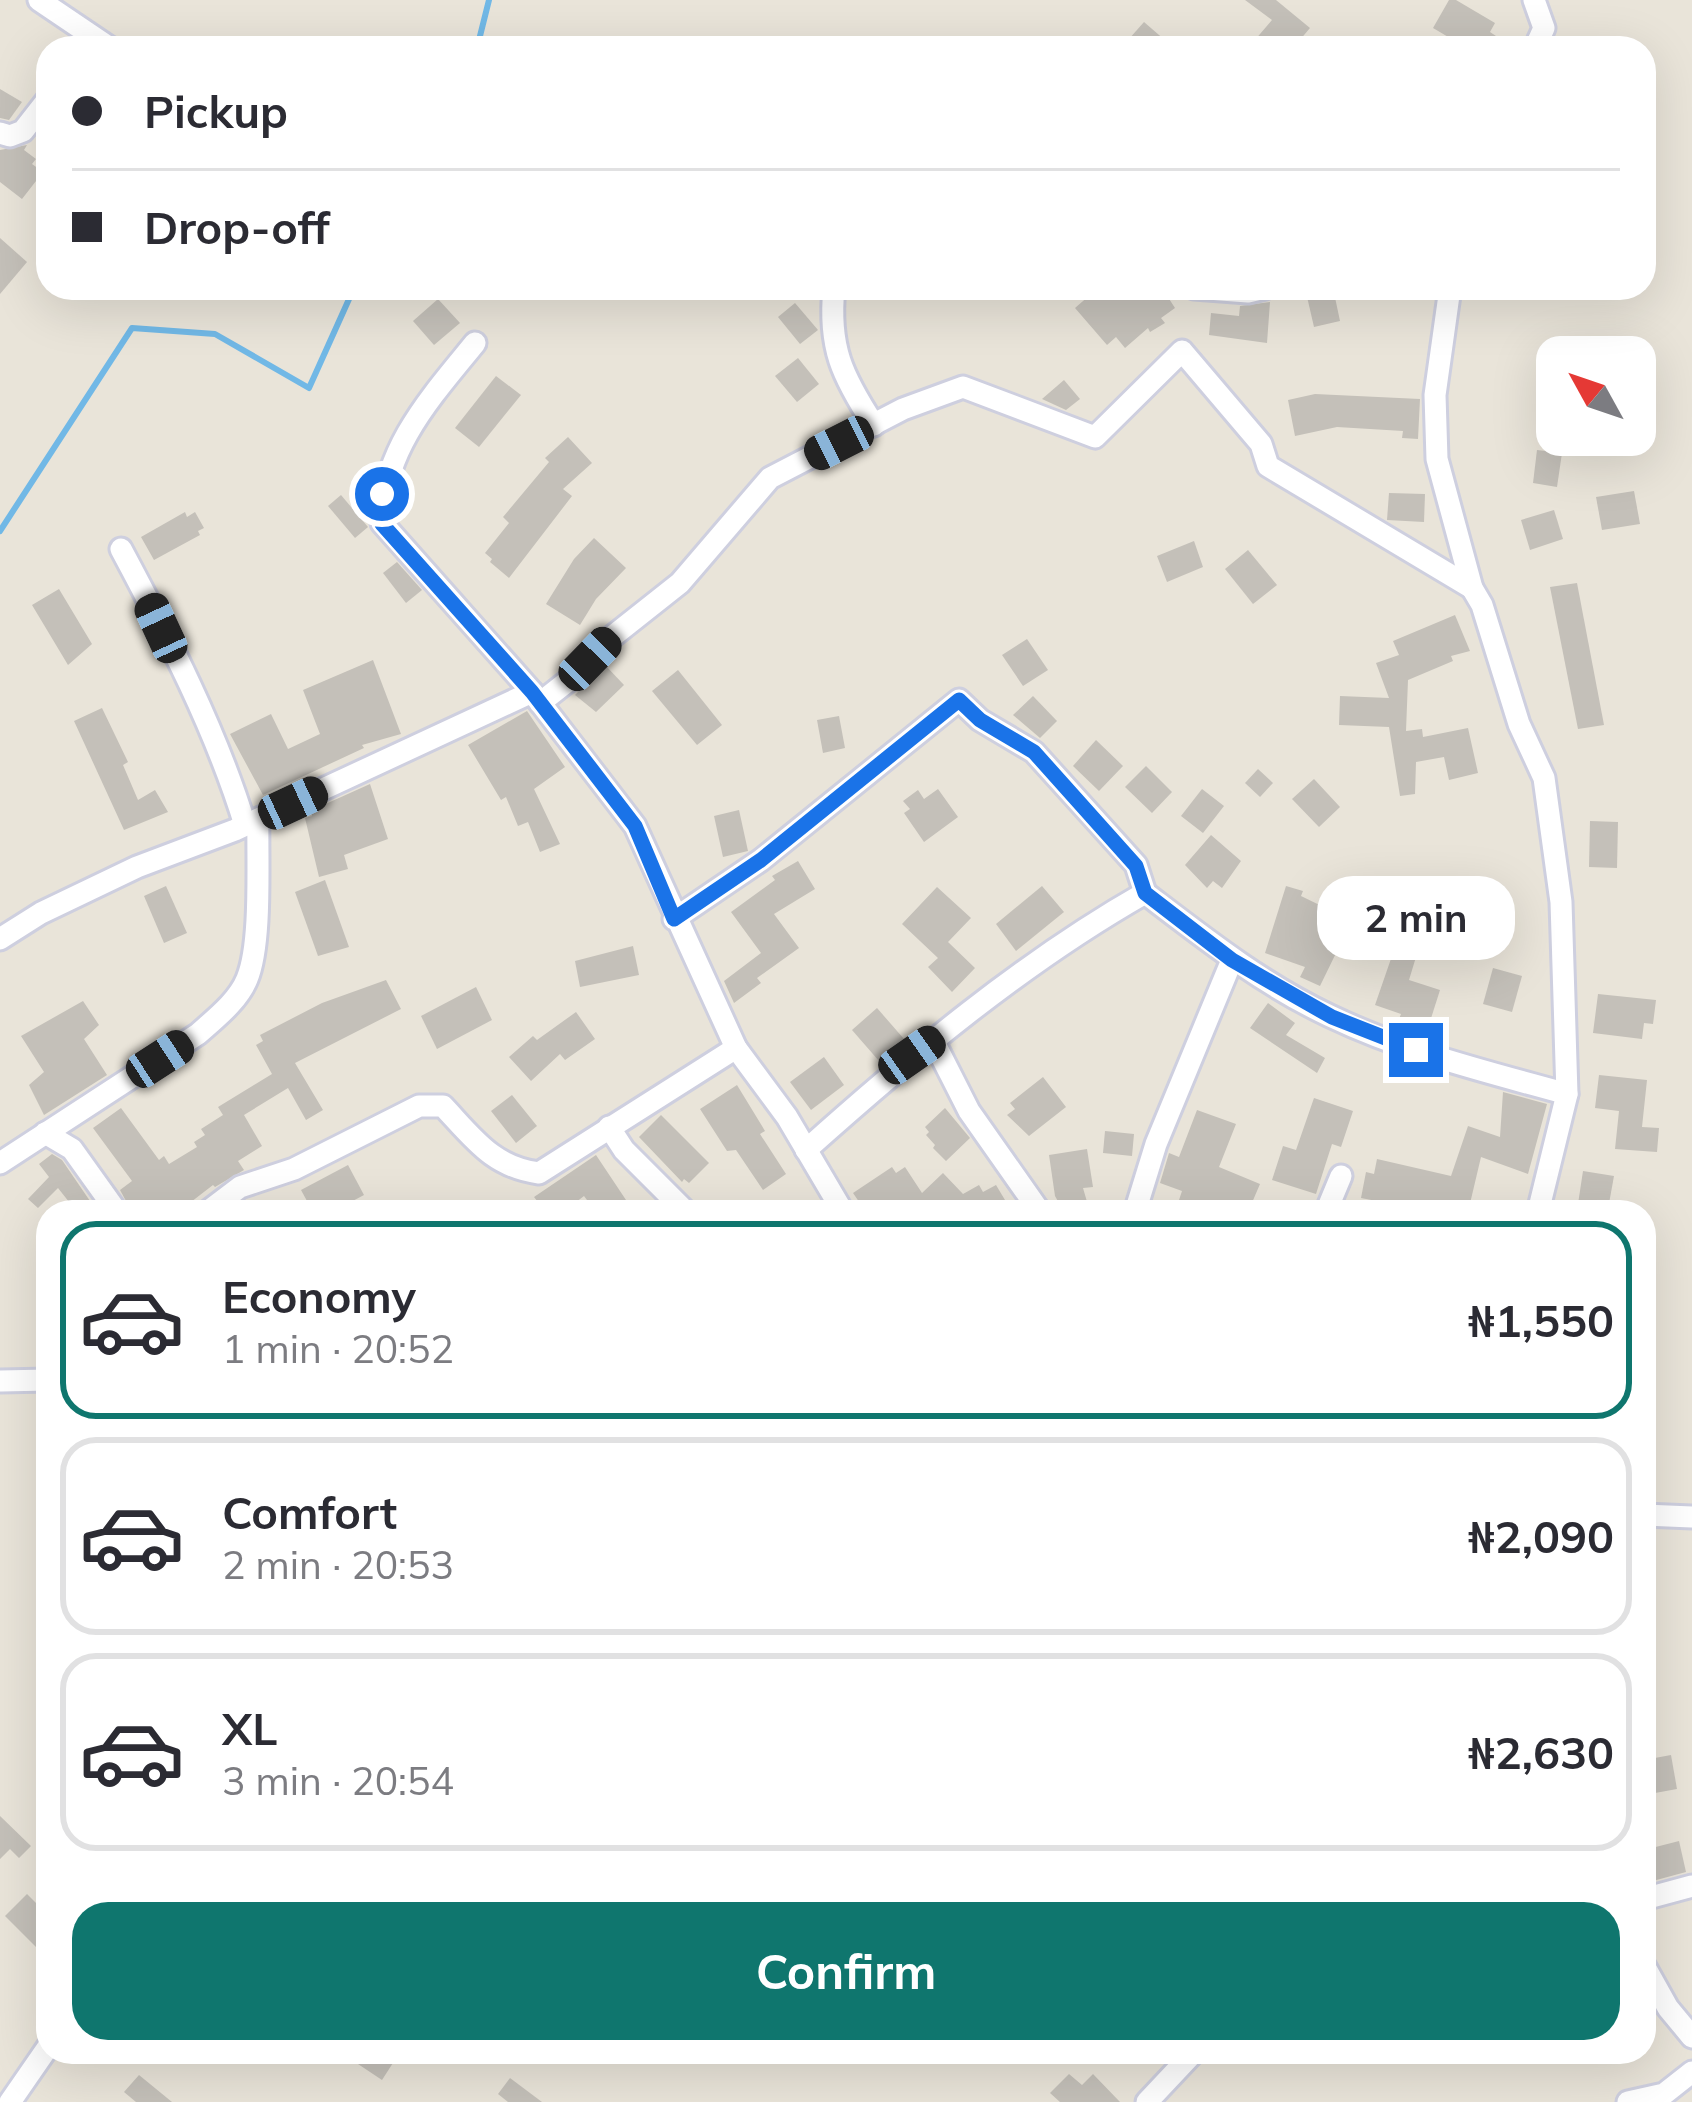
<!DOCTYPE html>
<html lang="en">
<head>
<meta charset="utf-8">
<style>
	:root { --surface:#fff; --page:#f7f7f7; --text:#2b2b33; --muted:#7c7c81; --line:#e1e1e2; --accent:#0f766e }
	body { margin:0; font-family:Mulish,sans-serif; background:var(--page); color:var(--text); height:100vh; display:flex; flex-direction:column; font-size:45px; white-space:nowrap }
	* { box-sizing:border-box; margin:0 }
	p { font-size:39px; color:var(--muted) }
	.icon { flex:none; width:66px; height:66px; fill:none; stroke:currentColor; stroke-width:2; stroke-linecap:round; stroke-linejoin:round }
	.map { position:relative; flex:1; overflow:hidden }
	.side { position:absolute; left:36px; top:1200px; width:1620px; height:864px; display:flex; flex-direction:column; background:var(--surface); border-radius:36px; box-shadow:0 12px 48px #0002 }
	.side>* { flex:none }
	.guide { position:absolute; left:36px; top:36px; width:1620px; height:264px; border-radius:36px; box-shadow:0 12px 48px #0002; display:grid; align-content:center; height:264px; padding:0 36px; background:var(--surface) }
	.needle { width:78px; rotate:310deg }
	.fabs { position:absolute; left:1536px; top:336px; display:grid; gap:24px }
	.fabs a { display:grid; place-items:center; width:120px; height:120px; border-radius:24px; background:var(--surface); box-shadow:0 12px 48px #0002; font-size:60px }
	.end { position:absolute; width:54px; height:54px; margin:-27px; border:15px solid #1a73e8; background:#fff; box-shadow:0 0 0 6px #fff }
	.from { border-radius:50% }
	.bubble { position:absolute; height:84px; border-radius:36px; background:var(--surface); box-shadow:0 12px 48px #0002; font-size:39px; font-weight:700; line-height:84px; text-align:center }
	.car { position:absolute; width:36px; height:72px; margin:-36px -18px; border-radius:15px; box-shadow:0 0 9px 3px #0007; background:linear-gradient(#222 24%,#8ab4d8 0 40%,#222 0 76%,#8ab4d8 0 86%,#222 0) }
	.guide b { display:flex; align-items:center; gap:42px; height:114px; font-size:45px }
	.guide b+b { border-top:3px solid var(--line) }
	.guide i { width:30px; height:30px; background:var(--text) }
	ul { padding:21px 0 0; list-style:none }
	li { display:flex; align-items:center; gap:36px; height:198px; margin:0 24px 18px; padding:0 12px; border:6px solid var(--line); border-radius:36px }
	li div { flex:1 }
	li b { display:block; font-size:45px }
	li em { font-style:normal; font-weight:700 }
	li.current { border-color:var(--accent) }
	li>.icon { width:108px; height:108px; stroke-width:1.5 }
	.button { display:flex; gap:24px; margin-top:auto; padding:24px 36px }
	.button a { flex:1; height:138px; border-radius:36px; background:var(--accent); color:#fff; font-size:48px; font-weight:700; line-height:138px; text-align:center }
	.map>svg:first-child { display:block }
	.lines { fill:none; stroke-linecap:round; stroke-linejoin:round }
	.stream { stroke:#71b8e6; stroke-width:6 }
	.building { fill:#c4c0b9 }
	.street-casing { stroke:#cecfdf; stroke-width:27 }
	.street { stroke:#fff; stroke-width:21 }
	.route { stroke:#1a73e8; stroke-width:15 }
</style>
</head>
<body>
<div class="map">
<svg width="1692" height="2102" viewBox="0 0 1692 2102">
	<rect width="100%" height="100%" fill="#e9e4d9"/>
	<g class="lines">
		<g class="stream">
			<polyline points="477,48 489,0"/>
			<polyline points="0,531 132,328 215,334 309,388 354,288"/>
		</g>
	</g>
	<g class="building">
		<polygon points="1245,0 1276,0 1310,28 1293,48 1248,48 1272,20"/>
		<polygon points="1449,0 1456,0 1495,23 1490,32 1499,38 1493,48 1467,48 1433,28"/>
		<polygon points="1144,22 1174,48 1121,48"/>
		<polygon points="0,89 22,102 9,120 0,118"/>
		<polygon points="27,145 24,150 36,159 32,164 43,172 22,199 0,182 0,150"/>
		<polygon points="0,238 27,262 0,294"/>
		<polygon points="1098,288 1162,288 1175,308 1161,318 1165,323 1150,332 1148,328 1125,348 1116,337 1107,345 1075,308"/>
		<polygon points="1305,288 1333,288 1340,321 1314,327"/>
		<polygon points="438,299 460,323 434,345 413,321"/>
		<polygon points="1270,302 1267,343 1209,335 1211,313 1239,316 1240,306"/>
		<polygon points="795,303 818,330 800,344 778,317"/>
		<polygon points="798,358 819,384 797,402 775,376"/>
		<polygon points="496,376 521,395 479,447 455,428"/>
		<polygon points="1064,380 1080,399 1066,410 1042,399"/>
		<polygon points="1315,394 1420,399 1418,439 1402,438 1403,431 1337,427 1295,436 1288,400"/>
		<polygon points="568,437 592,463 563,489 572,496 509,578 490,562 492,559 485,553 509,523 503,517 549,462 545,458"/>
		<polygon points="1537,450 1562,453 1557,487 1533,483"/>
		<polygon points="1634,491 1640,524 1602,530 1596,497"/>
		<polygon points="1389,493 1425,494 1424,522 1387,520"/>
		<polygon points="341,495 368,527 355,538 328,506"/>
		<polygon points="1554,510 1563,539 1530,550 1521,520"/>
		<polygon points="185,512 187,517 195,512 204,528 198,531 200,535 154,560 141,537"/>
		<polygon points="594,538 626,568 596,599 580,625 546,604 574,559"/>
		<polygon points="1194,541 1203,567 1167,582 1157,556"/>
		<polygon points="1248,550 1277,585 1253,604 1225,569"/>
		<polygon points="397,562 422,590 406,603 383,573"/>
		<polygon points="1577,583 1604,725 1578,729 1550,587"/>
		<polygon points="59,589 92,644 68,665 32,605"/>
		<polygon points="1455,615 1470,651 1451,656 1453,661 1408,680 1406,731 1422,729 1423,737 1468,728 1478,773 1449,780 1444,757 1416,762 1415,794 1400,796 1389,727 1339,725 1340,696 1389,698 1376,663 1399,655 1393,641"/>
		<polygon points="1027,639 1048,670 1023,686 1002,655"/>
		<polygon points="373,660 401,734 362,745 364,748 263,795 230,734 271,714 288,749 320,734 303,690"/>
		<polygon points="605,665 624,685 596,712 575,695"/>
		<polygon points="678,670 722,725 697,745 652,691"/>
		<polygon points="1033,696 1057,721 1040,738 1013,715"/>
		<polygon points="102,708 128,762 123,765 138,800 155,790 168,812 124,830 74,721"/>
		<polygon points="527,711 565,767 534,789 560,844 540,852 528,822 518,826 506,797 501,800 468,745"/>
		<polygon points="839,716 845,748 823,753 817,720"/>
		<polygon points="1096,740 1123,766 1099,791 1073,766"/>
		<polygon points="1146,766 1172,792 1152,813 1125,787"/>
		<polygon points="1258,769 1273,783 1260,797 1245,783"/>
		<polygon points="1314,779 1340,807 1319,827 1292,799"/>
		<polygon points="370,784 388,839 344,855 348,869 319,877 305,818 312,816 310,811"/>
		<polygon points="938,789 958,817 924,842 904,813 910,809 903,801 918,790 924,799"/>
		<polygon points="1202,789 1224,806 1203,833 1181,816"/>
		<polygon points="739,810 748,851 723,857 714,816"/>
		<polygon points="1590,821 1618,822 1617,868 1589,867"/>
		<polygon points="1211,835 1241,861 1222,888 1213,881 1207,888 1185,865"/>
		<polygon points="798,861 815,889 774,914 799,948 757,978 761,983 734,1003 724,981 761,953 731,912 775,880 772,876"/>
		<polygon points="325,880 349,947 318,956 295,892"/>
		<polygon points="166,886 187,933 164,943 144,896"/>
		<polygon points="1042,886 1064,912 1016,951 996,924"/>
		<polygon points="1286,886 1303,891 1301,896 1338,914 1323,942 1338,949 1320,986 1300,977 1305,967 1265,953"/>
		<polygon points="937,887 971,918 948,942 975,968 952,992 928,967 938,958 902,924"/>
		<polygon points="633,946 639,975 580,987 575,961"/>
		<polygon points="1394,950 1416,957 1409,980 1440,990 1427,1031 1399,1019 1401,1014 1375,1005"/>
		<polygon points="1493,968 1522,976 1512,1012 1483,1004"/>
		<polygon points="386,980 401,1009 295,1063 323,1110 306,1120 288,1088 244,1115 262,1146 238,1161 244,1170 215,1187 213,1185 178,1212 132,1212 120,1190 132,1181 93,1128 121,1108 159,1160 164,1156 169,1164 197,1147 194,1142 205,1135 201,1129 223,1115 218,1107 272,1074 256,1045 263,1041 260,1035 322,1003"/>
		<polygon points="476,987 492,1020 437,1049 421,1016"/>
		<polygon points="1598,994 1656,1000 1653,1024 1644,1023 1642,1039 1593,1033"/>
		<polygon points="83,1001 99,1025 84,1039 107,1075 44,1115 29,1085 44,1072 21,1036"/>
		<polygon points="1268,1003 1295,1023 1286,1035 1325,1058 1317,1073 1250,1028"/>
		<polygon points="877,1008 904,1039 879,1061 852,1030"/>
		<polygon points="576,1012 595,1039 565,1060 560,1054 531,1081 509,1057 533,1036 537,1040"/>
		<polygon points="824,1057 844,1085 811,1110 790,1082"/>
		<polygon points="1599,1075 1647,1080 1642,1127 1659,1128 1657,1152 1615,1149 1619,1111 1595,1108"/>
		<polygon points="1043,1077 1066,1107 1029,1136 1007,1115 1015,1109 1010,1103"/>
		<polygon points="737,1085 765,1131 760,1134 786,1174 763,1190 736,1150 727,1151 700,1109"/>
		<polygon points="1503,1092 1547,1104 1528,1174 1481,1157 1468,1212 1433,1212 1361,1198 1366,1172 1374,1174 1377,1159 1451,1176 1468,1126 1500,1137"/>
		<polygon points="512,1095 537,1126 516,1143 491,1111"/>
		<polygon points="1314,1098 1353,1111 1341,1147 1332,1144 1316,1194 1272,1180 1283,1146 1296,1150"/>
		<polygon points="945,1108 970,1138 946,1161 933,1148 935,1145 926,1135 929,1132 925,1127"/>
		<polygon points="1197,1110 1236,1124 1219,1167 1260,1184 1248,1212 1175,1212 1182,1191 1160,1183 1169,1153 1179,1157"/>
		<polygon points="661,1115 709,1163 689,1183 684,1179 682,1182 639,1137"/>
		<polygon points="1105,1131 1134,1134 1132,1156 1103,1153"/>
		<polygon points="1087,1149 1093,1187 1083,1188 1090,1212 1064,1212 1055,1196 1049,1155"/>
		<polygon points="52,1154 62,1160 90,1201 77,1212 58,1188 38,1208 28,1199 49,1177 39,1164"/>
		<polygon points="596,1155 634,1212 596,1212 584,1196 563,1212 546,1212 534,1197"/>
		<polygon points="348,1165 364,1195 332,1212 313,1212 301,1190"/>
		<polygon points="892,1167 896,1173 905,1167 922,1193 943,1173 963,1194 979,1185 983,1192 996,1185 1005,1200 995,1206 998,1212 866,1212 853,1193"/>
		<polygon points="1583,1171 1614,1176 1608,1209 1578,1204"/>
		<polygon points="1671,1755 1677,1789 1644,1795 1644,1760"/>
		<polygon points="0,1816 31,1846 19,1858 10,1849 0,1859"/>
		<polygon points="1679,1841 1686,1872 1649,1882 1644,1850"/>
		<polygon points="27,1894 48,1915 48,1959 5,1916"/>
		<polygon points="340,2052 400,2052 382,2080"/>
		<polygon points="1069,2074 1082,2085 1093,2074 1120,2102 1060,2102 1050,2093"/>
		<polygon points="139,2075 172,2102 136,2102 124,2092"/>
		<polygon points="510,2078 542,2102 508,2102 498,2094"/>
	</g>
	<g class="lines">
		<defs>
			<g id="street">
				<polyline points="39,0 110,48"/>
				<polyline points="1534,0 1544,28 1535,48"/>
				<polyline points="0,133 10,136 23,131 48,99"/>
				<path d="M834,288C828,347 842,376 874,425"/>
				<polyline points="1194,288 1248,292 1265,288"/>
				<polyline points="1450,288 1435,395 1437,459 1472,588 1482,605 1519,724 1544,778 1561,902 1567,1094 1538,1212"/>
				<path d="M475,343C431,397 382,450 382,523L532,692L635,826L736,1048L787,1117L843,1212"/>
				<path d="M121,549C168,637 216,730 245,825"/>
				<polyline points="540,703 573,677 608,640 680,583 770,478 903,409 963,387 1095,437 1182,351 1261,444 1268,466 1472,588"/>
				<polyline points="674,919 761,860 959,700 980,720 1034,752 1136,865 1145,893"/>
				<polyline points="0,939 41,913 137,867 235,830 532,692"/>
				<polyline points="933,1040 969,1111 1040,1212"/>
				<polyline points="609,1127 624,1150 686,1212"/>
				<polyline points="45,1133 72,1149 117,1212"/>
				<path d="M806,1150C911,1056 1022,963 1145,893C1204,938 1262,984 1330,1016C1405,1052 1488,1072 1567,1094"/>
				<path d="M0,1163L198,1034C216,1018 238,1001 247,979C262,943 257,860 258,819"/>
				<path d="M207,1212L240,1187L294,1169L419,1106H443C474,1139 493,1167 539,1173L736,1048"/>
				<polyline points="1135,1212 1156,1144 1232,960"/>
				<polyline points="1326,1212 1341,1176"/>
				<polyline points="1,1381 48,1380"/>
				<polyline points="1644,1515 1692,1517"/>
				<polyline points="1644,1899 1692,1886"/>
				<polyline points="1644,1965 1668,2008 1692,2037"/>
				<polyline points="10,2102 48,2047"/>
				<polyline points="1147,2102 1194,2052"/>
				<polyline points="1628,2102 1664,2094 1692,2072"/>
			</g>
		</defs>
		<use href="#street" class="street-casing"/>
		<use href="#street" class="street"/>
	</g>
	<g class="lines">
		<polyline class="route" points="382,494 382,524 532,692 635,826 674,919 761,860 959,700 980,720 1034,752 1136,866 1145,893 1232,960 1332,1017 1416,1050"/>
	</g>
</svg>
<div class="fabs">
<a><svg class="needle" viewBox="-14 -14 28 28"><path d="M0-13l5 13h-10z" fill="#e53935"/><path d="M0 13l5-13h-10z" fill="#7c7c81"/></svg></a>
</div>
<i class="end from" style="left:382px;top:494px"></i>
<i class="end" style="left:1416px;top:1050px"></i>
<div class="bubble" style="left:1317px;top:876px;width:198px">2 min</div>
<i class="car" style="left:839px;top:443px;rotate:243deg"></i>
<i class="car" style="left:161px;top:628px;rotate:335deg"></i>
<i class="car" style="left:590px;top:659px;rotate:44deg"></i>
<i class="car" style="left:293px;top:803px;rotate:65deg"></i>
<i class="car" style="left:912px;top:1055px;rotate:55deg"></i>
<i class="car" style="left:160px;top:1059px;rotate:57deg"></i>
<div class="guide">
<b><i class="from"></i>Pickup</b>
<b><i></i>Drop-off</b>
</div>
<section class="side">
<ul>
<li class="current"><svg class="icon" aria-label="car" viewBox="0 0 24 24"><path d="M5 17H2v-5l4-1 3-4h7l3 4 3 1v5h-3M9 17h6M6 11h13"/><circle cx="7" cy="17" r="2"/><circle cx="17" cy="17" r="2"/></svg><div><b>Economy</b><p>1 min · 20:52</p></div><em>₦1,550</em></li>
<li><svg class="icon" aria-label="car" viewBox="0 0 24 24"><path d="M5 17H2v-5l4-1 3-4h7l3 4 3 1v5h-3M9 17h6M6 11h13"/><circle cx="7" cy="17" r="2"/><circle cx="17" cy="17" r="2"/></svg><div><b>Comfort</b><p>2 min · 20:53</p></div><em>₦2,090</em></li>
<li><svg class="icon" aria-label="car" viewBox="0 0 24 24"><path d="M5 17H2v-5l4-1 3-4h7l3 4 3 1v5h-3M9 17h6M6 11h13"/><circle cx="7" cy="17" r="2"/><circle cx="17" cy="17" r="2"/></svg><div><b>XL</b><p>3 min · 20:54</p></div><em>₦2,630</em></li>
</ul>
<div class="button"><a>Confirm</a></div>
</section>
</div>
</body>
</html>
